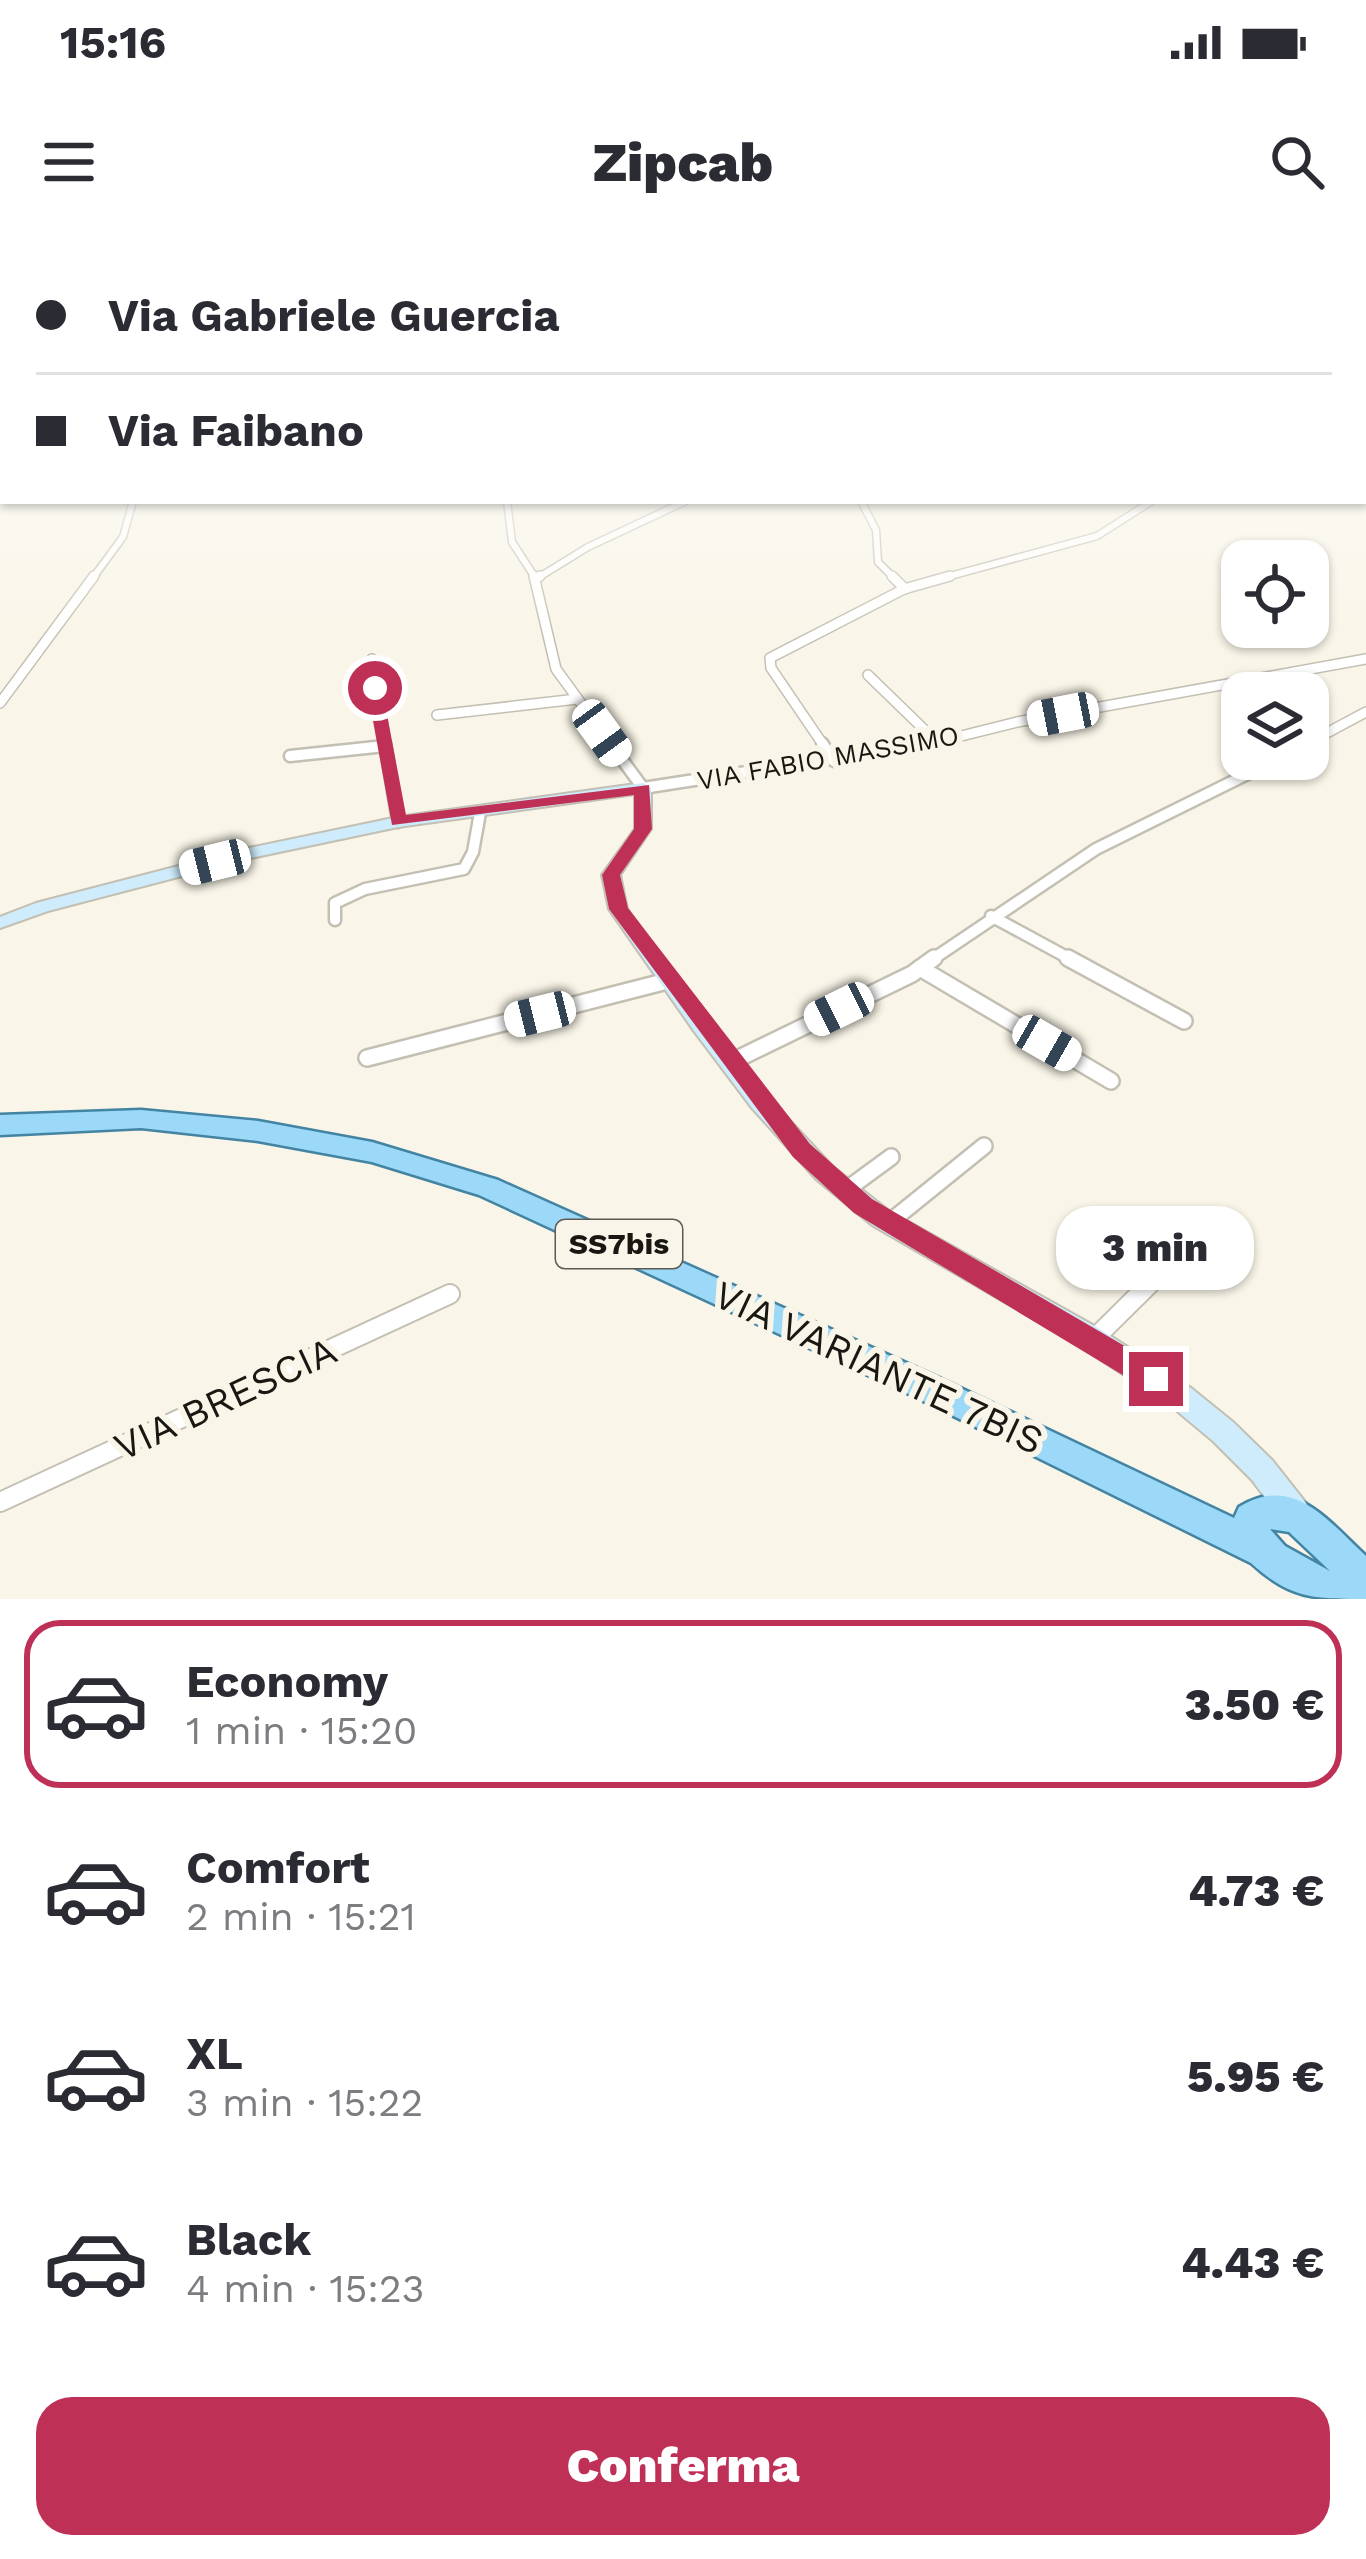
<!DOCTYPE html>
<html lang="it">
<head>
<meta charset="utf-8">
<style>
	:root { --surface:#fff; --page:#f2f2f3; --text:#2b2b33; --muted:#7c7c81; --line:#e1e1e2; --accent:#bf3056 }
	body { margin:0; font-family:"Work Sans",sans-serif; background:var(--page); color:var(--text); height:100vh; display:flex; flex-direction:column; font-size:45px; white-space:nowrap }
	* { box-sizing:border-box; margin:0 }
	p { font-size:39px; color:var(--muted) }
	.icon { flex:none; width:66px; height:66px; fill:none; stroke:currentColor; stroke-width:2; stroke-linecap:round; stroke-linejoin:round }
	.map { position:relative; height:1359px; overflow:hidden }
	.drawer { display:flex; flex-direction:column; background:var(--surface); flex:1 }
	.drawer>* { flex:none }
	.banner { position:absolute; left:0px; top:0px; width:1368px; height:264px; box-shadow:0 3px 9px #0004; display:grid; align-content:center; height:264px; padding:0 36px; background:var(--surface) }
	.tools { position:absolute; left:1221px; top:300px; display:grid; gap:24px }
	.tools a { display:grid; place-items:center; width:108px; height:108px; border-radius:24px; background:var(--surface); box-shadow:0 3px 9px #0004; font-size:60px }
	.end { position:absolute; width:54px; height:54px; margin:-27px; border:15px solid #bf3056; background:#fff; box-shadow:0 0 0 6px #fff }
	.from { border-radius:50% }
	.bubble { position:absolute; height:84px; border-radius:36px; background:var(--surface); box-shadow:0 3px 9px #0004; font-size:39px; font-weight:800; line-height:84px; text-align:center }
	.car { position:absolute; width:36px; height:72px; margin:-36px -18px; border-radius:15px; box-shadow:0 0 9px 3px #0007; background:linear-gradient(#fff 24%,#345 0 40%,#fff 0 76%,#345 0 86%,#fff 0) }
	.banner b { display:flex; align-items:center; gap:42px; height:114px; font-size:45px }
	.banner b+b { border-top:3px solid var(--line) }
	.banner i { width:30px; height:30px; background:var(--text) }
	ul { padding:21px 0 0; list-style:none }
	li { display:flex; align-items:center; gap:36px; height:168px; margin:0 24px 18px; padding:0 12px; border:6px solid transparent; border-radius:36px }
	li div { flex:1 }
	li b { display:block; font-size:45px }
	li em { font-style:normal; font-weight:800 }
	li.current { border-color:var(--accent) }
	li>.icon { width:108px; height:108px; stroke-width:1.5 }
	.action { display:flex; gap:24px; margin-top:auto; padding:24px 36px }
	.action a { flex:1; height:138px; border-radius:36px; background:var(--accent); color:#fff; font-size:48px; font-weight:800; line-height:138px; text-align:center }
	.status { display:flex; justify-content:space-between; align-items:center; height:84px; padding:0 60px; background:var(--surface); direction:ltr }
	.status svg { height:33px; fill:currentColor }
	header { display:flex; justify-content:space-between; align-items:center; height:156px; padding:0 36px; background:var(--surface); font-size:54px; font-weight:800 }
	.map>svg:first-child { display:block }
	.lines { fill:none; stroke-linecap:round; stroke-linejoin:round }
	.street-far4-casing { stroke:#c3c0b3; stroke-width:9 }
	.street-far3-casing { stroke:#c3c0b3; stroke-width:12 }
	.street-far2-casing { stroke:#c3c0b3; stroke-width:15 }
	.street-far1-casing { stroke:#c3c0b3; stroke-width:20 }
	.street-casing { stroke:#c3c0b3; stroke-width:22 }
	.secondary-casing { stroke:#c3c0b3; stroke-width:4 }
	.primary-casing { stroke:#4384a3; stroke-width:5 }
	.street-far4 { stroke:#fff; stroke-width:6 }
	.street-far3 { stroke:#fff; stroke-width:9 }
	.street-far2 { stroke:#fff; stroke-width:10 }
	.street-far1 { stroke:#fff; stroke-width:15 }
	.street { stroke:#fff; stroke-width:18 }
	.secondary { fill:#ceecfb; fill-rule:evenodd }
	.primary { fill:#9cd8f7; fill-rule:evenodd }
	.route { fill:#bf3056 }
	.labels { text-anchor:middle; stroke-width:12; stroke-linejoin:round; paint-order:stroke }
	.far-street-label { font-size:27px; fill:#181712; stroke:#f9f5e8 }
	.shield { fill:#f9f5e8; stroke:#5c5a52; stroke-width:3 }
	.shield-label { font-size:30px; font-weight:bold; fill:#181712 }
	.near-street-label { font-size:39px; fill:#181712; stroke:#f9f5e8 }
</style>
</head>
<body>
<div class="status"><b>15:16</b><svg viewBox="0 0 49 12"><path d="M0 12V9h3v3zM5 12V6h3v6zM10 12V3h3v9zM15 12V0h3v12zM26 1h20v11H26zM47 4h2v5h-2z"/></svg></div>
<header><svg class="icon" aria-label="menu" viewBox="0 0 24 24"><path d="M4 6h16M4 12h16M4 18h16"/></svg>Zipcab<svg class="icon" aria-label="search" viewBox="0 0 24 24"><circle cx="10" cy="10" r="6"/><path d="M15 15l6 6"/></svg></header>
<div class="map">
<svg width="1366" height="1359" viewBox="0 0 1366 1359">
	<rect width="100%" height="100%" fill="#f9f5e8"/>
	<g class="lines">
		<defs>
			<g id="street-far4">
				<polyline points="507,261 512,302 536,339"/>
				<polyline points="861,261 876,290 878,322 895,339"/>
				<polyline points="92,339 123,297 133,261"/>
				<polyline points="536,339 588,307 686,261"/>
				<polyline points="939,339 1097,296 1152,261"/>
			</g>
			<g id="street-far3">
				<polyline points="534,336 556,429 612,506"/>
				<polyline points="892,336 905,349"/>
				<polyline points="536,339 540,336"/>
				<polyline points="372,419 386,506"/>
				<polyline points="868,435 937,502"/>
				<polyline points="0,463 94,336"/>
				<polyline points="437,475 577,459"/>
				<polyline points="1308,503 1366,472"/>
				<polyline points="824,506 771,428 770,418 904,349 950,336"/>
				<polyline points="921,506 1017,482 1366,419"/>
			</g>
			<g id="street-far2">
				<polyline points="385,503 398,582"/>
				<polyline points="610,503 643,548 933,503"/>
				<polyline points="822,503 834,521"/>
				<polyline points="290,516 385,506"/>
				<polyline points="991,676 1074,721"/>
				<polyline points="335,680 335,663 365,649 464,629 473,612 480,573"/>
				<polyline points="930,721 1096,609 1278,519"/>
			</g>
			<g id="street-far1">
				<polyline points="1068,718 1184,781"/>
				<polyline points="920,728 1111,841"/>
				<polyline points="367,818 671,740"/>
				<polyline points="731,822 912,734 934,718"/>
				<polyline points="846,950 891,917"/>
				<polyline points="890,982 984,906"/>
			</g>
			<g id="street">
				<polyline points="1093,1100 1185,1009"/>
				<polyline points="0,1262 450,1054"/>
			</g>
			<polygon id="secondary" points="643,543 651,548 651,589 620,635 627,669 708,781 768,857 833,927 889,971 1098,1088 1191,1148 1233,1182 1272,1220 1306,1263 1310,1273 1306,1283 1295,1288 1284,1283 1252,1240 1213,1201 1171,1166 1079,1105 872,985 816,939 752,868 694,791 609,669 602,635 635,589 635,554 398,587 251,618 48,671 0,688 0,677 36,663 244,609 398,577"/>
			<path id="primary" d="M141,870L258,881L372,902L498,940L933,1135L1234,1278L1239,1267C1294,1233 1328,1281 1366,1316V1359C1314,1359 1290,1359 1251,1323L911,1155L479,955L372,922L258,901L141,888L0,895V875ZM1270,1289L1289,1292L1330,1331L1285,1306Z"/>
		</defs>
		<use href="#street-far4" class="street-far4-casing"/>
		<use href="#street-far3" class="street-far3-casing"/>
		<use href="#street-far2" class="street-far2-casing"/>
		<use href="#street-far1" class="street-far1-casing"/>
		<use href="#street" class="street-casing"/>
		<use href="#secondary" class="secondary-casing"/>
		<use href="#primary" class="primary-casing"/>
		<use href="#street-far4" class="street-far4"/>
		<use href="#street-far3" class="street-far3"/>
		<use href="#street-far2" class="street-far2"/>
		<use href="#street-far1" class="street-far1"/>
		<use href="#street" class="street"/>
		<use href="#secondary" class="secondary"/>
		<use href="#primary" class="primary"/>
	</g>
	<linearGradient id="sky" x2="0" y2="1"><stop stop-color="#79b0d9"/><stop offset="0.52" stop-color="#fcfaf5"/><stop offset="1" stop-color="#fcfaf5" stop-opacity="0"/></linearGradient>
	<rect width="1366" height="400" fill="url(#sky)"/>
	<polygon class="route" points="375,444 382,448 406,575 649,545 652,589 620,635 628,668 810,904 872,959 1166,1130 1171,1139 1166,1149 1156,1153 1146,1149 854,973 793,917 609,669 602,635 634,589 634,555 392,585 367,448"/>
	<g class="labels">
		<g class="far-street-label">
			<text transform="translate(828 518) rotate(-10)" y="9">VIA FABIO MASSIMO</text>
		</g>
		<rect class="shield" x="556" y="980" width="126" height="48" rx="9"/>
		<g class="shield-label">
			<text x="619" y="1014">SS7bis</text>
		</g>
		<g class="near-street-label">
			<text transform="translate(879 1127) rotate(25)" y="14">VIA VARIANTE 7BIS</text>
			<text transform="translate(225 1158) rotate(-25)" y="14">VIA BRESCIA</text>
		</g>
	</g>
</svg>
<div class="tools">
<a><svg class="icon" aria-label="locate" viewBox="0 0 24 24"><circle cx="12" cy="12" r="6"/><path d="M12 2v4M12 18v4M2 12h4M18 12h4"/></svg></a>
<a><svg class="icon" aria-label="layers" viewBox="0 0 24 24"><path d="M12 4l9 5-9 5-9-5zM3 14l9 5 9-5"/></svg></a>
</div>
<i class="end from" style="left:375px;top:448px"></i>
<i class="end" style="left:1156px;top:1139px"></i>
<div class="bubble" style="left:1056px;top:966px;width:198px">3 min</div>
<i class="car" style="left:1063px;top:474px;rotate:259deg"></i>
<i class="car" style="left:602px;top:493px;rotate:144deg"></i>
<i class="car" style="left:215px;top:622px;rotate:256deg"></i>
<i class="car" style="left:839px;top:769px;rotate:244deg"></i>
<i class="car" style="left:540px;top:774px;rotate:256deg"></i>
<i class="car" style="left:1047px;top:803px;rotate:120deg"></i>
<div class="banner">
<b><i class="from"></i>Via Gabriele Guercia</b>
<b><i></i>Via Faibano</b>
</div>
</div>
<section class="drawer">
<ul>
<li class="current"><svg class="icon" aria-label="car" viewBox="0 0 24 24"><path d="M5 17H2v-5l4-1 3-4h7l3 4 3 1v5h-3M9 17h6M6 11h13"/><circle cx="7" cy="17" r="2"/><circle cx="17" cy="17" r="2"/></svg><div><b>Economy</b><p>1 min · 15:20</p></div><em>3.50 €</em></li>
<li><svg class="icon" aria-label="car" viewBox="0 0 24 24"><path d="M5 17H2v-5l4-1 3-4h7l3 4 3 1v5h-3M9 17h6M6 11h13"/><circle cx="7" cy="17" r="2"/><circle cx="17" cy="17" r="2"/></svg><div><b>Comfort</b><p>2 min · 15:21</p></div><em>4.73 €</em></li>
<li><svg class="icon" aria-label="car" viewBox="0 0 24 24"><path d="M5 17H2v-5l4-1 3-4h7l3 4 3 1v5h-3M9 17h6M6 11h13"/><circle cx="7" cy="17" r="2"/><circle cx="17" cy="17" r="2"/></svg><div><b>XL</b><p>3 min · 15:22</p></div><em>5.95 €</em></li>
<li><svg class="icon" aria-label="car" viewBox="0 0 24 24"><path d="M5 17H2v-5l4-1 3-4h7l3 4 3 1v5h-3M9 17h6M6 11h13"/><circle cx="7" cy="17" r="2"/><circle cx="17" cy="17" r="2"/></svg><div><b>Black</b><p>4 min · 15:23</p></div><em>4.43 €</em></li>
</ul>
<div class="action"><a>Conferma</a></div>
</section>
</body>
</html>
